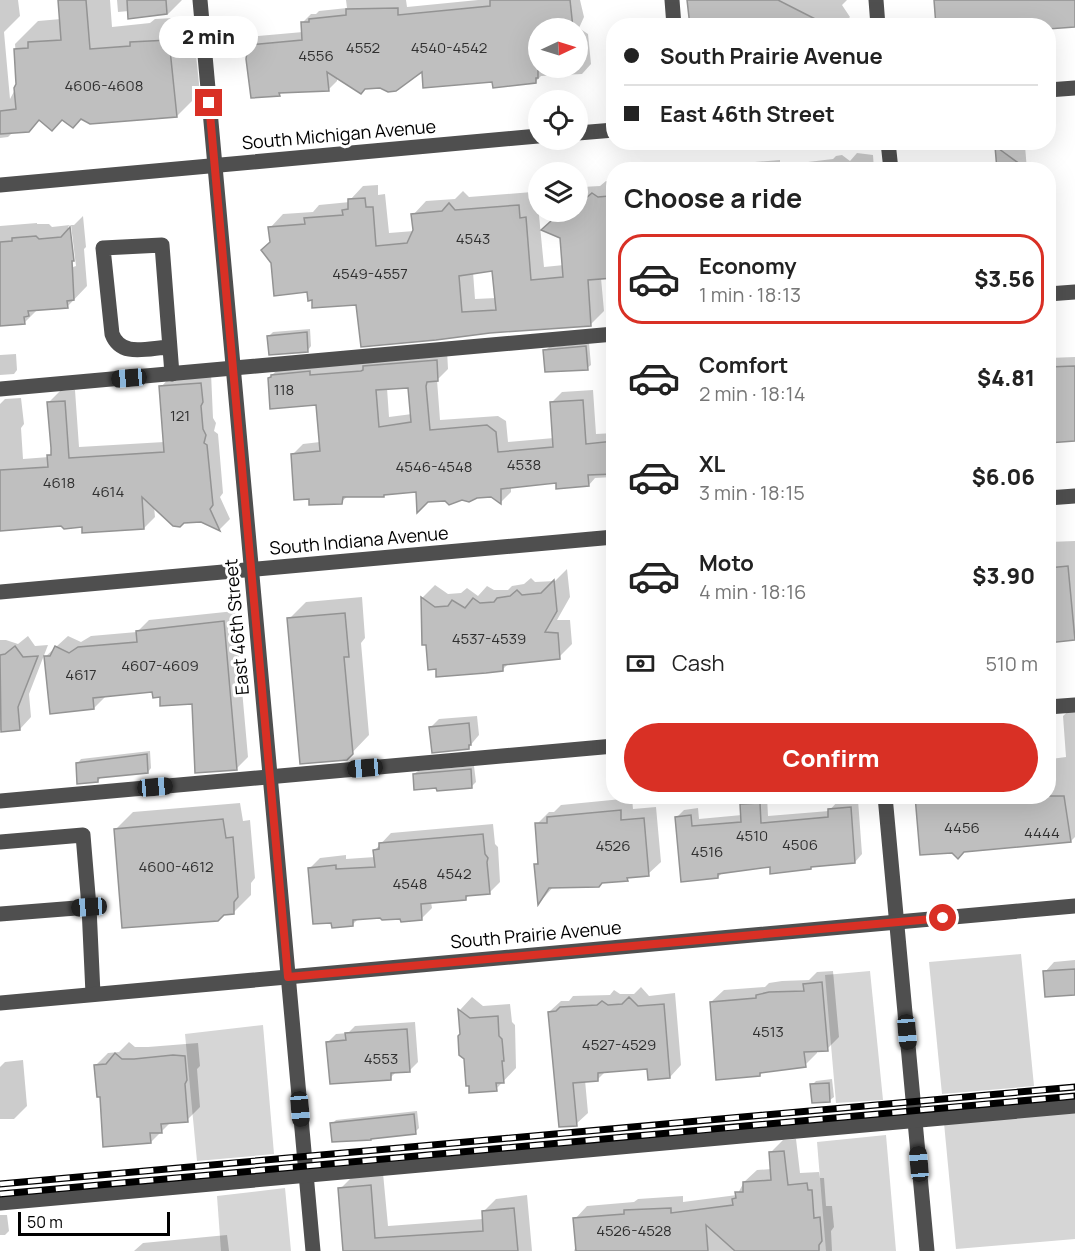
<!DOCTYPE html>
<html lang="en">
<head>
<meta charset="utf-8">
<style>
	:root { --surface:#fff; --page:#f6f6f6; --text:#222; --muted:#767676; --line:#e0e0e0; --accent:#d93025 }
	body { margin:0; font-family:Manrope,sans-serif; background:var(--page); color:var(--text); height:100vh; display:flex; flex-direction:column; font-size:22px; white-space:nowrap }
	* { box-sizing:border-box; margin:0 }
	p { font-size:20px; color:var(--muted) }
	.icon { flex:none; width:33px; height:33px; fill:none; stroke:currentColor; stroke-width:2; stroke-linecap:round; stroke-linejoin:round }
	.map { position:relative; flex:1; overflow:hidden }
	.side { position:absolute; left:606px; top:162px; width:450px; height:642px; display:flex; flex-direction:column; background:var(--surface); border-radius:24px; box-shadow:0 6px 24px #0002 }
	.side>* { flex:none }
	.banner { position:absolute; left:606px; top:18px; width:450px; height:132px; border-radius:24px; box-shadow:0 6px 24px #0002; display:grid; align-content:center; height:132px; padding:0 18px; background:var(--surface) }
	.needle { width:39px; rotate:86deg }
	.tools { position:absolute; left:528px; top:18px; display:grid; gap:12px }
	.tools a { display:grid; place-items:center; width:60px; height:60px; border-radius:50%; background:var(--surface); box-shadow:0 6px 24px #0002; font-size:30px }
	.scale { position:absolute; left:18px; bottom:15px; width:152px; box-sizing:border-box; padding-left:6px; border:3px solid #000; border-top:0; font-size:16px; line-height:21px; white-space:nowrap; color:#000; -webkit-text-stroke:4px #fff; paint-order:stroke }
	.end { position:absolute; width:27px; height:27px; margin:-14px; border:8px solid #d93025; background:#fff; box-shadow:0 0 0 3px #fff }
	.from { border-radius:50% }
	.bubble { position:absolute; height:42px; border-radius:21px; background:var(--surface); box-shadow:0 6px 24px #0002; font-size:20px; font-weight:800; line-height:42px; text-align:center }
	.car { position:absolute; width:18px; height:36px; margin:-18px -9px; border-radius:8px; box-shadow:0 0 4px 2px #0007; background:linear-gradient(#222 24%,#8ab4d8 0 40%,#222 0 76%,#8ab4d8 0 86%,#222 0) }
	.banner b { display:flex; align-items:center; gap:21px; height:57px; font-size:22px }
	.banner b+b { border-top:2px solid var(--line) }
	.banner i { width:15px; height:15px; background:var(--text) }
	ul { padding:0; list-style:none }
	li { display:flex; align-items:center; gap:18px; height:90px; margin:0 12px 9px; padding:0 6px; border:3px solid transparent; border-radius:24px }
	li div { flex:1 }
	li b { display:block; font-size:22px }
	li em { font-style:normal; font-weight:800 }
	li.current { border-color:var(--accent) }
	li>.icon { width:54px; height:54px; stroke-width:1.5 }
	h2 { padding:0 18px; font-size:27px; line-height:72px }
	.pay { display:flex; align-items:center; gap:15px; height:66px; padding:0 18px; font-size:22px }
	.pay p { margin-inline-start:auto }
	.action { display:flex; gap:12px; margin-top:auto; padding:12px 18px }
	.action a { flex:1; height:69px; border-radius:36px; background:var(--accent); color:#fff; font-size:24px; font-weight:800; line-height:69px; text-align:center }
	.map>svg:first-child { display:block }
	.green { fill:#d6d6d6 }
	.shadow { fill:#0003; fill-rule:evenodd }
	.building { fill:#bfbfbf; stroke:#939393; stroke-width:1.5; fill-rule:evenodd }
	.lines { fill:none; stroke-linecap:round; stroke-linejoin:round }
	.minor { stroke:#4f4f4f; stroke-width:15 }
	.rail-casing { stroke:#000; stroke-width:7 }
	.rail { stroke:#fff; stroke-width:4.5; stroke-dasharray:14; stroke-linecap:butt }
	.route { stroke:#d93025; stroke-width:8 }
	.labels { text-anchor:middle; stroke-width:6; stroke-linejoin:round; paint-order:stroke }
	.number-label { font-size:15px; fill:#303030 }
	.street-label { font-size:18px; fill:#000; stroke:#fff }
</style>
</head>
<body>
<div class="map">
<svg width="1075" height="1251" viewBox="0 0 1075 1251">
	<rect width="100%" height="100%" fill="#fff"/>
	<g class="green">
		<polygon points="1021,954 1034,1086 942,1094 929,962"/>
		<polygon points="870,971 883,1100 836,1103 825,975"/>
		<polygon points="263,1025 274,1154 197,1161 185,1034"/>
		<polygon points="1075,1113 1075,1239 956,1249 944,1123"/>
		<polygon points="886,1135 896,1251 826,1251 817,1142"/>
		<polygon points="285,1188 291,1251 221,1251 217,1196"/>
	</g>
	<g class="shadow">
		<polygon points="0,0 18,0 20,16 4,32 10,99 18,84 15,44 38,21 61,19 59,0 110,0 112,27 150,23 155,19 192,17 200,93 177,116 40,118 14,131 8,137 0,138"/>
		<polygon points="117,0 182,0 168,14 129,17 129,11 118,12"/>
		<path d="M346,0H406L407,7L478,0H580L584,17L579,28L588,34L591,64L582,74L541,76L535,82L494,80L423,69L380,86L337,76V81L328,90L282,92L279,95L249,45L258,36L303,32L302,23L311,14H316L319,11L347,8ZM538,28H578V68H538Z"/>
		<polygon points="689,0 847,0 842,5 850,17 842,26 691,26"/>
		<polygon points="1001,142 1010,142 1017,147 1025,146 1027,170 998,170 996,147"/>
		<polygon points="857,153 873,155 874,170 702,170 706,166 780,160 780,164 799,166 808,162 833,159 836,156 842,155 850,161"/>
		<path d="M606,181L614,184V276L601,278L604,311L590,325L313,299L271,242L270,228L283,214L313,212L319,205L350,202V200L363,186L378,185V195L385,194L389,233L414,231L413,215L426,201L455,199L463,191L469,197L532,192L533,205H538L544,267L564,265L559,212H578V183L582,187L600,186ZM493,269L496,298L475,299L473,272Z"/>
		<polygon points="83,216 86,247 84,249 87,286 67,307 38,309 25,322 0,325 0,226 37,223 37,224 49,224 52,227 70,225 68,227 73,267 76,266 71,225 74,225"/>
		<polygon points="310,329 311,346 308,350 269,336 273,332"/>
		<polygon points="589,343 591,365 587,368 545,351 549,347"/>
		<path d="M447,350L448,369L437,380L440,420L498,416L506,421L508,442L554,438L551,403L562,392L593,390L596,434L614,433V477L595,478L589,485L557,481L511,487V492L501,502L491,495L446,499L418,491L386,493L384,495L348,496L341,502L293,454L303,444L320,442L317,404L269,378L283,364ZM410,386L412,414L389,417L387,388Z"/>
		<polygon points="16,354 17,370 14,374 0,375 0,355"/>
		<polygon points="1075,357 1075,438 1053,441 1049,445 1048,358"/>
		<polygon points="211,373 213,418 216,423 214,431 218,434 223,493 220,497 230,519 220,529 202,521 154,506 155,517 144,528 62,525 0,529 0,404 5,399 21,398 24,424 21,428 23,459 49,457 52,452 49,402 60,391 75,390 79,447 164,442 161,387 171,376"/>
		<polygon points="1075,541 1075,638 1048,641 1048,542"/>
		<polygon points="567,569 570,597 557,620 570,620 572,644 559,657 509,663 502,670 437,668 427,643 423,644 422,598 435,585 448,594 461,593 467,588 478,596 487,586 494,590 508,590 512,586 524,584 531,578 535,582 555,581"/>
		<polygon points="362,597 365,638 361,643 369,735 346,759 289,619 306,602"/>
		<polygon points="235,611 248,757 236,769 193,702 161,696 154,690 105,697 94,708 45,657 68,636 81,642 91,636 137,632 149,620"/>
		<polygon points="28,636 35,646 48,645 29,694 31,717 20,729 0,730 0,640 6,640 18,644"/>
		<polygon points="1075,705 1075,837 1071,841 952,851 1048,796 1048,762 1051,759 1066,757 1063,716"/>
		<polygon points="477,716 479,735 468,748 431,727 439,719"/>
		<polygon points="150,751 151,768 148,772 102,776 98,781 78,763 81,759"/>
		<polygon points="474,766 476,782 472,786 414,774 418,771"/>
		<polygon points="763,796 767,796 768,816 829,811 837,802 858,800 862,854 855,862 813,865 811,867 771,865 723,872 718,877 676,818 684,810 698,808 699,819 742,815 741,805 749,797"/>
		<polygon points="632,798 633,809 656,807 661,862 648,874 630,876 627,879 553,887 540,902 536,864 539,861 537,824 549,812 554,812 561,805"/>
		<polygon points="240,803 243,821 250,820 255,878 251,883 251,895 233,913 115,830 133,812"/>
		<polygon points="493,824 495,844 498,847 500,882 489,893 470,894 465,899 431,902 432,908 421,919 381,916 359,918 353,924 310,868 320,858 346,855 346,859 375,857 375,850 391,833"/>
		<polygon points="1075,960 1075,993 1045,972 1054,962"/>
		<polygon points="833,971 839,1037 827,1049 817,1050 817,1053 805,1065 763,1071 760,1075 711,1002 724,990 765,987 769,983 782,981 809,980 817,972"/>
		<polygon points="641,987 649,996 675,993 681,1065 670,1077 648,1068 606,1071 598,1079 585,1080 588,1113 576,1124 549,1012 561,1001 569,1001 573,996 610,995 614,990 620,994 634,994"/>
		<polygon points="472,997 483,1006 510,1004 512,1022 515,1025 516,1068 496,1089 462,1034 460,1010"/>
		<polygon points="415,1022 418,1062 409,1071 397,1071 390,1078 328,1042 336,1034 348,1033 355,1026"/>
		<polygon points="129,1042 135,1047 148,1047 198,1043 200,1066 197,1069 200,1107 187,1120 171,1122 151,1142 101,1096 95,1066 108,1053 119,1052"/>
		<polygon points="23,1060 27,1106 14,1119 0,1119 0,1067 5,1062"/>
		<polygon points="832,1079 834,1097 830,1100 812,1085 816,1081"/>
		<polygon points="417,1111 419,1128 415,1132 332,1124 336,1120"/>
		<polygon points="796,1139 800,1173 819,1172 820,1178 824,1178 826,1206 832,1206 834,1227 831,1231 832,1251 574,1251 577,1243 575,1219 587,1206 634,1202 638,1199 683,1196 683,1202 737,1195 744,1182 757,1170 772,1169 770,1153 783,1140"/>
		<polygon points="383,1173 388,1226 483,1219 483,1212 496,1199 527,1195 532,1251 345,1251 340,1189 353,1176"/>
		<polygon points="0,1215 7,1215 9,1231 5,1235 0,1235"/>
		<polygon points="227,1235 229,1251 134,1251 143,1243"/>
	</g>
	<g class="building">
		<polygon points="58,0 86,0 90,49 130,46 130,42 169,40 177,117 90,124 81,119 73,128 62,120 52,131 39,120 29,132 0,134 0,111 16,109 14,88 16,84 14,49 28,48 28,42 61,40"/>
		<polygon points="127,0 166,0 167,14 128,19"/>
		<polygon points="490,0 570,0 573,28 538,28 538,78 536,78 536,83 493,88 492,82 423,88 422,72 396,91 388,92 380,88 365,89 361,94 327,72 329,91 279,93 280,96 251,98 246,59 248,45 302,40 301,22 309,22 309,19 346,15 346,9 398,8 398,15 490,6"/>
		<polygon points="687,0 778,0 829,26 690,26"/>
		<polygon points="934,0 1075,0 1075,27 1048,29 1048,26 978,23 978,26 936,26"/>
		<polygon points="995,146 1028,170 997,170"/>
		<path d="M592,193L598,197L609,196L614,278L588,280L591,326L490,333L436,340L361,347L356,305L312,308V300L308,301L307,292L274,296L271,263L261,250L270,242L268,227L305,224L304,218L343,215L342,210L348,209V199L365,198L366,207H373L376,246L407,243L413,230L411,214L442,211L449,203L455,210L519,205L520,218L526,217L531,280L563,277L560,238L541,230L561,212H578V199H585ZM492,271L496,310L462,312L459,276Z"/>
		<polygon points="70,227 74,261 72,261 74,300 67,301 68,308 28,311 29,316 24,317 25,324 0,326 0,242 12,241 12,238 36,236 39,239 61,237"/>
		<polygon points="307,332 308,352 269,355 267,336"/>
		<polygon points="586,346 588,370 545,372 543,350"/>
		<path d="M437,360L438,381L427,382L426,386L430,430L487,425L496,432L498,452L553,447L550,402L583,400L586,444L614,441V474L588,475L589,486L556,489V483L501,489V504L491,497L477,498L469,502L462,500L449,505L445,501L428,502L417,513L416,492L384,495V497H343L342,504L309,505V499L294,500L291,454L320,451L316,405L270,409L268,378L271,377V375L310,371V375L361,371L363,370V366ZM408,388L411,422L379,427L376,390Z"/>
		<polygon points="1075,366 1075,441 1048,443 1048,367"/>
		<polygon points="201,383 203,402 201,406 203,429 206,435 204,443 207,445 213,505 210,509 220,531 201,522 184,523 180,527 173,526 142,497 144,529 82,533 82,527 64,529 61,526 0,531 0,470 48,467 47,455 51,455 51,448 47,402 65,401 69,458 164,452 159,386"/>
		<polygon points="1068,566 1075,640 1048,643 1048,568"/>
		<polygon points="554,580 557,611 545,632 558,633 560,659 503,665 503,671 486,673 436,677 436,669 428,670 426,645 422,645 421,597 435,607 448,606 452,600 465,608 473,598 480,603 494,602 497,598 510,596 517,590 522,595 541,593"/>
		<polygon points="345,613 349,657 344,657 353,754 347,760 300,764 287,618"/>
		<polygon points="224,621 237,770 195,773 192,704 160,706 160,697 153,698 152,692 93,698 94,709 50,714 44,656 50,656 55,646 69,653 78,647 137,642 136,631"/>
		<polygon points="15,646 23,657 38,656 18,707 20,730 1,732 0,655 5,654"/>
		<polygon points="469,723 471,745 469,745 469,749 432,753 429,727"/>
		<polygon points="147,754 148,773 98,778 98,782 77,784 76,763"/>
		<polygon points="471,769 472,788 437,791 436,788 414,790 413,774"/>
		<polygon points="915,796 1064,796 1071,842 964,852 958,859 952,853 920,855"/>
		<polygon points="760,803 761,823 828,817 828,809 851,807 855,863 811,867 811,869 770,874 770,867 718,874 718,878 681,882 675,817 691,815 692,826 741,822 740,804"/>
		<polygon points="621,810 621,820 644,818 649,876 627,878 628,881 602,883 599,887 549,888 538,905 534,864 538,864 535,823 547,823 547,817"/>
		<polygon points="223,819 226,838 233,837 238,897 234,902 234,914 224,915 218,921 122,928 114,829"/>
		<polygon points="483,834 485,854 488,858 487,862 490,894 466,896 466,900 421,904 422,920 401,922 400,919 382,920 380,918 353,920 353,926 332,928 331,923 313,924 308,868 336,865 336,869 375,867 373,850 379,849 379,843"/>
		<polygon points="1075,969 1075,995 1045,997 1043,971"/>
		<polygon points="822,982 828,1051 804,1052 806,1067 760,1073 760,1076 716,1080 710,1002 756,998 756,995 769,992 804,991 803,984"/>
		<polygon points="629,997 638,1006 664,1004 670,1078 648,1080 647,1069 598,1073 598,1081 573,1083 577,1126 559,1127 548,1012 556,1011 560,1007 597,1005 602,1001 608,1005 622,1004"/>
		<polygon points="458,1009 470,1018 498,1016 499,1036 502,1039 504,1061 502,1061 504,1083 496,1083 497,1091 469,1093 469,1086 466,1086 464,1059 459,1055 458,1036 460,1034"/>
		<polygon points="407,1029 410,1072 391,1073 391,1080 330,1084 326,1042 346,1040 345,1033"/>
		<polygon points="115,1053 122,1059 134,1059 173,1055 185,1056 187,1080 185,1084 188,1122 161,1124 162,1133 150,1133 151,1143 103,1147 100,1097 97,1097 94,1065 106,1064"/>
		<polygon points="829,1083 830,1102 812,1103 810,1084"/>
		<polygon points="414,1114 416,1134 371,1139 371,1140 332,1142 330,1123"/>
		<polygon points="784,1151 788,1185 807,1183 808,1190 812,1190 814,1218 820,1217 822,1241 819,1245 819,1251 735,1251 706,1225 708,1251 576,1251 573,1218 624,1214 624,1210 671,1208 671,1213 733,1205 732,1199 736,1198 735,1192 743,1192 743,1182 771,1180 769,1152"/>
		<polygon points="371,1185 375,1238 483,1231 482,1211 514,1208 518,1251 343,1251 338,1188"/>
	</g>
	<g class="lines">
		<g class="minor">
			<polyline points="200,0 313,1251"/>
			<polyline points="672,0 674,26"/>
			<polyline points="876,0 878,26"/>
			<polyline points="1048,90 1075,88"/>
			<polyline points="578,133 614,130"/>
			<polyline points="888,142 891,170"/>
			<polyline points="0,185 538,136"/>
			<polyline points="1048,294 1075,292"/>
			<path d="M169,347C148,348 121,358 112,334L103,248L162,245L172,374"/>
			<polyline points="0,389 614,334"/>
			<polyline points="1048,498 1075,496"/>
			<polyline points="0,592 614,537"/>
			<polyline points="1048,707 1075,705"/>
			<polyline points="885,796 927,1251"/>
			<polyline points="0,801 614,746"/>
			<polyline points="0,842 83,835 89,907 0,914"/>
			<polyline points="89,907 93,994"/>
			<polyline points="0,1003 1075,906"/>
			<polyline points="0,1203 1075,1106"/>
		</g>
		<defs>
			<g id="rail">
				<polyline points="0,1184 1075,1087"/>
				<polyline points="0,1194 1075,1096"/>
			</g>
		</defs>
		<use href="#rail" class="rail-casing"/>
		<use href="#rail" class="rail"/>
	</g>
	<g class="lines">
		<polyline class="route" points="209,103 288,977 943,918"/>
	</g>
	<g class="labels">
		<g class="number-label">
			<text x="363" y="53">4552</text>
			<text x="449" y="53">4540-4542</text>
			<text x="316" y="61">4556</text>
			<text x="104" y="91">4606-4608</text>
			<text x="473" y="244">4543</text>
			<text x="370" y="279">4549-4557</text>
			<text x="284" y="395">118</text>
			<text x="180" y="421">121</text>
			<text x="524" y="470">4538</text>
			<text x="434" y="472">4546-4548</text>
			<text x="59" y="488">4618</text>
			<text x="108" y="497">4614</text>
			<text x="489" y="644">4537-4539</text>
			<text x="160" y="671">4607-4609</text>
			<text x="81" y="680">4617</text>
			<text x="962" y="833">4456</text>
			<text x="1042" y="838">4444</text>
			<text x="752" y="841">4510</text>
			<text x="800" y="850">4506</text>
			<text x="613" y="851">4526</text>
			<text x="707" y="857">4516</text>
			<text x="176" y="872">4600-4612</text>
			<text x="454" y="879">4542</text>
			<text x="410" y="889">4548</text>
			<text x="768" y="1037">4513</text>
			<text x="619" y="1050">4527-4529</text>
			<text x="381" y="1064">4553</text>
			<text x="634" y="1236">4526-4528</text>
		</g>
		<g class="street-label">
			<text transform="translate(339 135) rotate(-5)" y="6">South Michigan Avenue</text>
			<text transform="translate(359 541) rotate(-5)" y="6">South Indiana Avenue</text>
			<text transform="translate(237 627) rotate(-95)" y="6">East 46th Street</text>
			<text transform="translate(536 935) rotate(-5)" y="6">South Prairie Avenue</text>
		</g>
	</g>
</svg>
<div class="tools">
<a><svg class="needle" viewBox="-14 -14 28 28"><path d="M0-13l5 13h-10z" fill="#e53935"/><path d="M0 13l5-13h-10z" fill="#767676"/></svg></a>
<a><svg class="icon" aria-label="locate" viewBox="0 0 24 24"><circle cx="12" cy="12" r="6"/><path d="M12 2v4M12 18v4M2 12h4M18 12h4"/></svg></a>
<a><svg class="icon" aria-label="layers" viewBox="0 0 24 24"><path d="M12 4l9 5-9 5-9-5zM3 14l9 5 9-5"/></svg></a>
</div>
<div class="scale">50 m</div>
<i class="end from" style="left:943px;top:918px"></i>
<i class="end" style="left:209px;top:103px"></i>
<div class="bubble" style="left:159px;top:16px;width:99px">2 min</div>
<i class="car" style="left:129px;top:378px;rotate:265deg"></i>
<i class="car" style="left:365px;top:768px;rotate:265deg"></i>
<i class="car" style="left:155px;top:787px;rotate:85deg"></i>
<i class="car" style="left:89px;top:907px;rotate:266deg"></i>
<i class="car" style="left:907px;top:1032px;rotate:175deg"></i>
<i class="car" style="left:300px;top:1109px;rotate:175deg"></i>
<i class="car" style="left:919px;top:1164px;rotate:355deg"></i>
<div class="banner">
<b><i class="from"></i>South Prairie Avenue</b>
<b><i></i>East 46th Street</b>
</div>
<section class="side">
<h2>Choose a ride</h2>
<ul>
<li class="current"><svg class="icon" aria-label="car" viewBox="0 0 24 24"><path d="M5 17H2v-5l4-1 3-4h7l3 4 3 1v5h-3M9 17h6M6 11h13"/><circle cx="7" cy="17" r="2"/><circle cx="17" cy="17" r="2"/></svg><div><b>Economy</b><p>1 min · 18:13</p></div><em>$3.56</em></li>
<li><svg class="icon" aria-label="car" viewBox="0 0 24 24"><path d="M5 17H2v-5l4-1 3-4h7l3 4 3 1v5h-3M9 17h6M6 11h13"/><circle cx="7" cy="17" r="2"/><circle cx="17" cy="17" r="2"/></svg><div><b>Comfort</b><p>2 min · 18:14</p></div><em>$4.81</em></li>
<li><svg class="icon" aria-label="car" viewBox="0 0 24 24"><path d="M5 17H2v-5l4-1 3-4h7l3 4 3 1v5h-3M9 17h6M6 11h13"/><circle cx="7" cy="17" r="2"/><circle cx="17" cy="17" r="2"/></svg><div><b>XL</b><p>3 min · 18:15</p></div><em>$6.06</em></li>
<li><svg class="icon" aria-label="car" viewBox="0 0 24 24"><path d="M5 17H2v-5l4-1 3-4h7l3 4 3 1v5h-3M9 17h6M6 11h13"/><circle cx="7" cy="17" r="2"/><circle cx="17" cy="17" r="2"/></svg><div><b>Moto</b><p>4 min · 18:16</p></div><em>$3.90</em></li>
</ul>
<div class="pay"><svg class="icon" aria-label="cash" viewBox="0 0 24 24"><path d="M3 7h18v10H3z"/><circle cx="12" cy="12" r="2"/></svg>Cash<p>510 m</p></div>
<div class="action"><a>Confirm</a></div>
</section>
</div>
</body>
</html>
